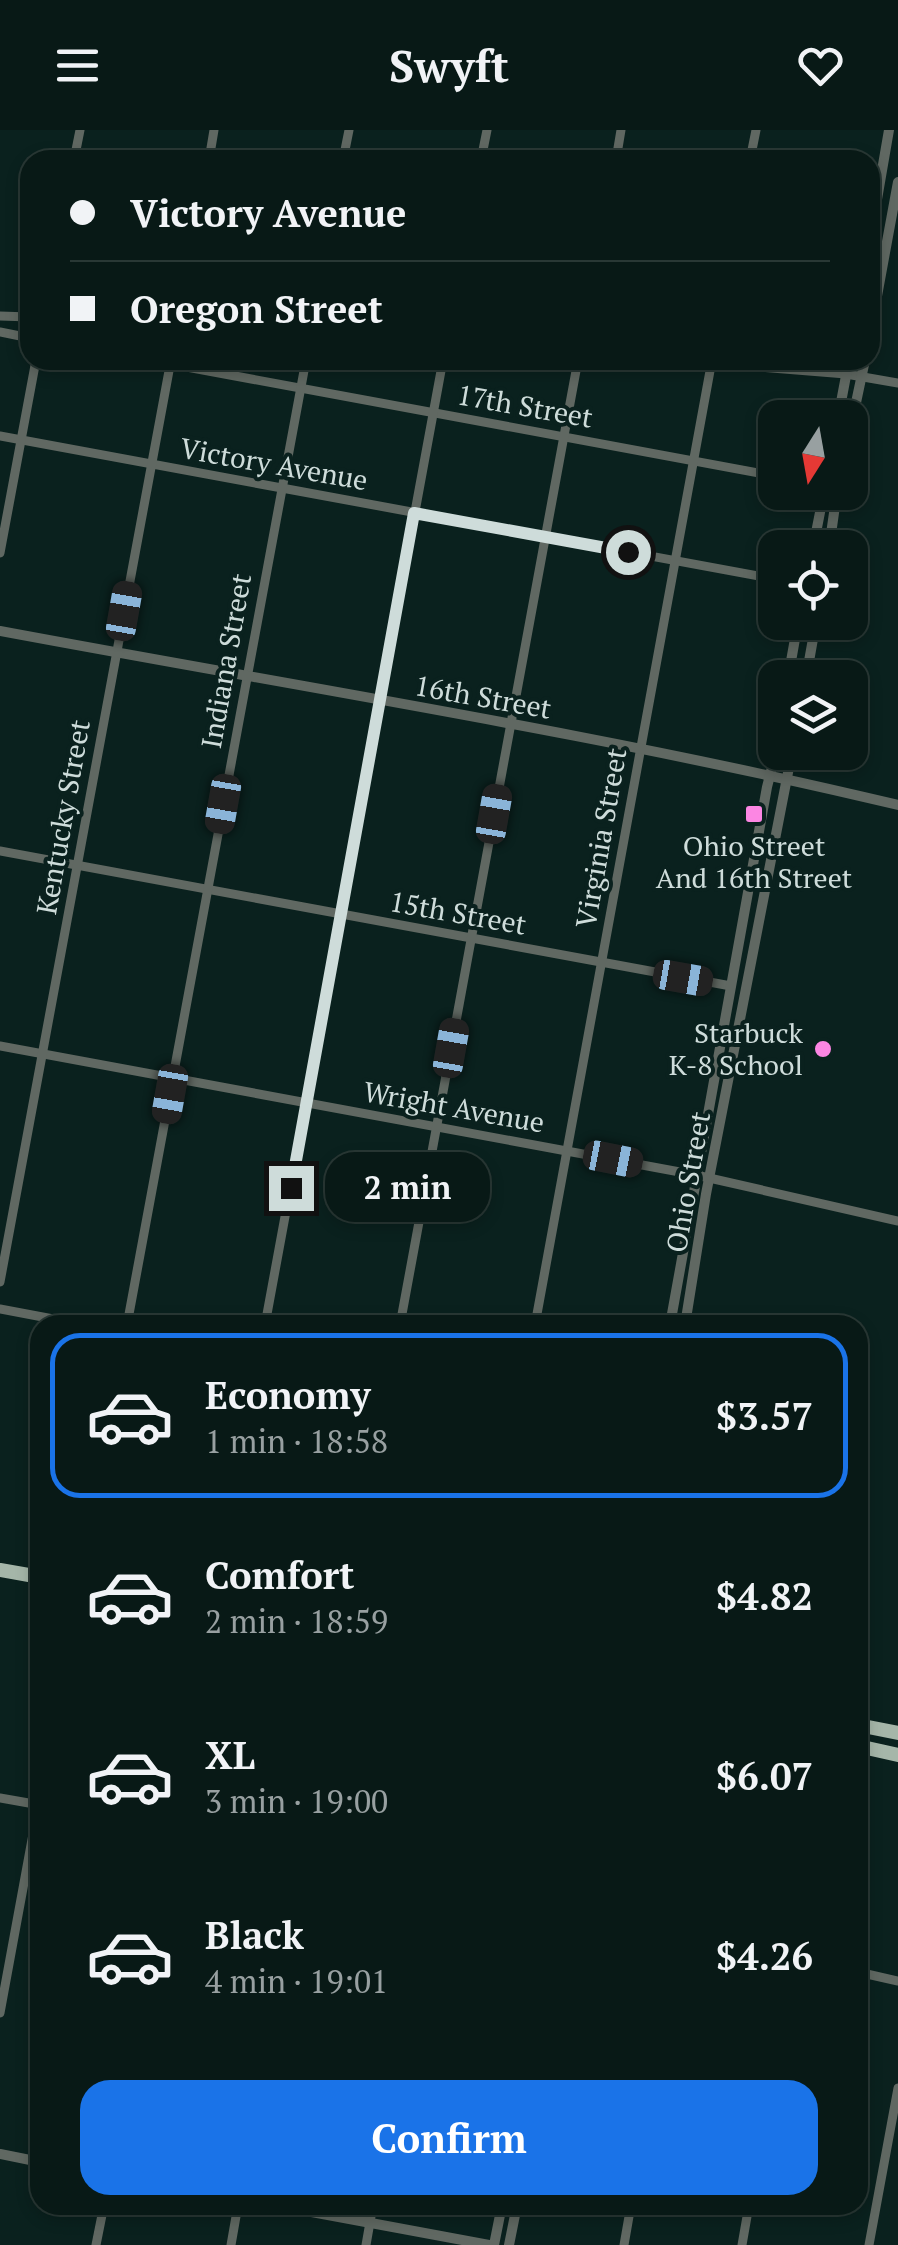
<!DOCTYPE html>
<html lang="en">
<head>
<meta charset="utf-8">
<style>
	:root { --surface:#081916; --page:#11221f; --text:#f1f3f6; --muted:#98a0a1; --line:#293835; --accent:#1a73e8 }
	body { margin:0; font-family:"PT Serif",serif; background:var(--page); color:var(--text); height:100vh; display:flex; flex-direction:column; font-size:38px; white-space:nowrap }
	* { box-sizing:border-box; margin:0 }
	p { font-size:32px; color:var(--muted) }
	.icon { flex:none; width:55px; height:55px; fill:none; stroke:currentColor; stroke-width:2; stroke-linecap:round; stroke-linejoin:round }
	.map { position:relative; flex:1; overflow:hidden }
	.sheet { position:absolute; left:30px; top:1185px; width:838px; height:900px; display:flex; flex-direction:column; background:var(--surface); border-radius:30px; box-shadow:0 5px 15px #0003,0 0 0 2px var(--line) }
	.sheet>* { flex:none }
	.hud { position:absolute; left:20px; top:20px; width:860px; height:220px; border-radius:30px; box-shadow:0 5px 15px #0003,0 0 0 2px var(--line); display:grid; align-content:center; height:220px; padding:0 50px; background:var(--surface) }
	.needle { width:65px; rotate:191deg }
	.fabs { position:absolute; left:758px; top:270px; display:grid; gap:20px }
	.fabs a { display:grid; place-items:center; width:110px; height:110px; border-radius:20px; background:var(--surface); box-shadow:0 5px 15px #0003,0 0 0 2px var(--line); font-size:50px }
	.end { position:absolute; width:45px; height:45px; margin:-22px; border:12px solid #cedcda; background:#111; box-shadow:0 0 0 5px #111 }
	.from { border-radius:50% }
	.bubble { position:absolute; height:70px; border-radius:30px; background:var(--surface); box-shadow:0 5px 15px #0003,0 0 0 2px var(--line); font-size:32px; font-weight:700; line-height:70px; text-align:center }
	.car { position:absolute; width:30px; height:60px; margin:-30px -15px; border-radius:12px; box-shadow:0 0 8px 2px #0007; background:linear-gradient(#222 24%,#8ab4d8 0 40%,#222 0 76%,#8ab4d8 0 86%,#222 0) }
	.hud b { display:flex; align-items:center; gap:35px; height:95px; font-size:38px }
	.hud b+b { border-top:2px solid var(--line) }
	.hud i { width:25px; height:25px; background:var(--text) }
	ul { padding:18px 0 0; list-style:none }
	li { display:flex; align-items:center; gap:30px; height:165px; margin:0 20px 15px; padding:0 30px; border:5px solid transparent; border-radius:30px }
	li div { flex:1 }
	li b { display:block; font-size:38px }
	li em { font-style:normal; font-weight:700 }
	li.on { border-color:var(--accent) }
	li>.icon { width:90px; height:90px; stroke-width:1.5 }
	.button { display:flex; gap:20px; margin-top:auto; padding:20px 50px }
	.button a { flex:1; height:115px; border-radius:30px; background:var(--accent); color:#fff; font-size:40px; font-weight:700; line-height:115px; text-align:center }
	header { display:flex; justify-content:space-between; align-items:center; height:130px; padding:0 50px; background:var(--surface); font-size:45px; font-weight:700 }
	.map>svg:first-child { display:block }
	.lines { fill:none; stroke-linecap:round; stroke-linejoin:round }
	.minor { stroke:#606862; stroke-width:9 }
	.tertiary { stroke:#606862; stroke-width:10 }
	.primary { stroke:#a5b6a9; stroke-width:14 }
	.route { stroke:#cedcda; stroke-width:12 }
	.poi-dot { fill:#fc86e3; stroke:#0a211e; stroke-width:4 }
	.labels { text-anchor:middle; stroke-width:8; stroke-linejoin:round; paint-order:stroke }
	.street-label { font-size:28px; fill:#cedcda; stroke:#0a211e }
	.poi-label { font-size:28px; fill:#cedcda; stroke:#0a211e }
</style>
</head>
<body>
<header><svg class="icon" aria-label="menu" viewBox="0 0 24 24"><path d="M4 6h16M4 12h16M4 18h16"/></svg>Swyft<svg class="icon" aria-label="heart" viewBox="0 0 24 24"><path d="M12 20l-8-8c-3-5 5-10 8-4 3-6 11-1 8 4z"/></svg></header>
<div class="map">
<svg width="898" height="2115" viewBox="0 0 898 2115">
	<rect width="100%" height="100%" fill="#0a211e"/>
	<g class="lines">
		<g class="minor">
			<polyline points="74,30 80,0"/>
			<polyline points="209,30 214,0"/>
			<polyline points="343,30 349,0"/>
			<polyline points="481,30 487,0"/>
			<polyline points="616,30 621,0"/>
			<polyline points="750,30 756,0"/>
			<polyline points="0,186 30,187"/>
			<polyline points="0,202 30,208"/>
			<polyline points="149,230 775,346"/>
			<polyline points="673,230 846,244 898,253"/>
			<polyline points="0,306 775,449"/>
			<polyline points="0,423 36,230"/>
			<polyline points="0,721 731,856"/>
			<polyline points="0,916 696,1045 898,1091"/>
			<polyline points="0,1152 171,230"/>
			<polyline points="0,1179 85,1195"/>
			<polyline points="127,1195 306,230"/>
			<polyline points="265,1195 443,230"/>
			<polyline points="400,1195 578,230"/>
			<polyline points="535,1195 712,230"/>
			<polyline points="0,1668 40,1675"/>
			<polyline points="858,1842 898,1851"/>
			<polyline points="0,1883 40,1666"/>
			<polyline points="96,2115 104,2075"/>
			<polyline points="231,2115 238,2075"/>
			<polyline points="366,2115 373,2075"/>
			<polyline points="624,2115 631,2075"/>
			<polyline points="742,2115 749,2075"/>
			<polyline points="869,2115 898,1958"/>
		</g>
		<g class="tertiary">
			<polyline points="870,110 889,0"/>
			<polyline points="870,204 898,52"/>
			<polyline points="838,288 849,230"/>
			<polyline points="850,301 865,230"/>
			<polyline points="813,418 824,362"/>
			<polyline points="829,418 837,362"/>
			<path d="M0,501C299,557 602,604 898,675"/>
			<polyline points="788,548 798,492"/>
			<polyline points="806,548 816,492"/>
			<polyline points="670,1195 767,657 776,622"/>
			<polyline points="685,1195 706,1064 792,622"/>
			<polyline points="0,2024 40,2032"/>
			<polyline points="274,2075 489,2115"/>
			<polyline points="494,2115 502,2075"/>
			<polyline points="509,2115 517,2075"/>
		</g>
		<g class="primary">
			<polyline points="0,1440 40,1447"/>
			<polyline points="858,1595 898,1603"/>
			<polyline points="858,1616 898,1625"/>
		</g>
	</g>
	<g class="lines">
		<polyline class="route" points="291,1058 414,383 628,422"/>
	</g>
	<g class="poi-dot">
		<rect x="744" y="674" width="20" height="20" rx="5"/>
		<circle cx="823" cy="919" r="10"/>
	</g>
	<g class="labels">
		<g class="street-label">
			<text transform="translate(525 276) rotate(10)" y="10">17th Street</text>
			<text transform="translate(274 334) rotate(10)" y="10">Victory Avenue</text>
			<text transform="translate(226 531) rotate(-80)" y="10">Indiana Street</text>
			<text transform="translate(483 567) rotate(10)" y="10">16th Street</text>
			<text transform="translate(63 687) rotate(-80)" y="10">Kentucky Street</text>
			<text transform="translate(601 708) rotate(-80)" y="10">Virginia Street</text>
			<text transform="translate(458 783) rotate(10)" y="10">15th Street</text>
			<text transform="translate(454 977) rotate(10)" y="10">Wright Avenue</text>
			<text transform="translate(688 1052) rotate(-80)" y="10">Ohio Street</text>
		</g>
		<g class="poi-label">
			<text x="754" y="726">Ohio Street<tspan x="754" dy="32">And 16th Street</tspan></text>
			<text x="803" y="913" text-anchor="end">Starbuck<tspan x="803" dy="32">K-8 School</tspan></text>
		</g>
	</g>
</svg>
<div class="fabs">
<a><svg class="needle" viewBox="-14 -14 28 28"><path d="M0-13l5 13h-10z" fill="#e53935"/><path d="M0 13l5-13h-10z" fill="#98a0a1"/></svg></a>
<a><svg class="icon" aria-label="locate" viewBox="0 0 24 24"><circle cx="12" cy="12" r="6"/><path d="M12 2v4M12 18v4M2 12h4M18 12h4"/></svg></a>
<a><svg class="icon" aria-label="layers" viewBox="0 0 24 24"><path d="M12 4l9 5-9 5-9-5zM3 14l9 5 9-5"/></svg></a>
</div>
<i class="end from" style="left:628px;top:422px"></i>
<i class="end" style="left:291px;top:1058px"></i>
<div class="bubble" style="left:325px;top:1022px;width:165px">2 min</div>
<i class="car" style="left:124px;top:481px;rotate:10deg"></i>
<i class="car" style="left:223px;top:674px;rotate:190deg"></i>
<i class="car" style="left:494px;top:684px;rotate:10deg"></i>
<i class="car" style="left:683px;top:848px;rotate:100deg"></i>
<i class="car" style="left:451px;top:918px;rotate:10deg"></i>
<i class="car" style="left:170px;top:964px;rotate:190deg"></i>
<i class="car" style="left:613px;top:1029px;rotate:101deg"></i>
<div class="hud">
<b><i class="from"></i>Victory Avenue</b>
<b><i></i>Oregon Street</b>
</div>
<section class="sheet">
<ul>
<li class="on"><svg class="icon" aria-label="car" viewBox="0 0 24 24"><path d="M5 17H2v-5l4-1 3-4h7l3 4 3 1v5h-3M9 17h6M6 11h13"/><circle cx="7" cy="17" r="2"/><circle cx="17" cy="17" r="2"/></svg><div><b>Economy</b><p>1 min · 18:58</p></div><em>$3.57</em></li>
<li><svg class="icon" aria-label="car" viewBox="0 0 24 24"><path d="M5 17H2v-5l4-1 3-4h7l3 4 3 1v5h-3M9 17h6M6 11h13"/><circle cx="7" cy="17" r="2"/><circle cx="17" cy="17" r="2"/></svg><div><b>Comfort</b><p>2 min · 18:59</p></div><em>$4.82</em></li>
<li><svg class="icon" aria-label="car" viewBox="0 0 24 24"><path d="M5 17H2v-5l4-1 3-4h7l3 4 3 1v5h-3M9 17h6M6 11h13"/><circle cx="7" cy="17" r="2"/><circle cx="17" cy="17" r="2"/></svg><div><b>XL</b><p>3 min · 19:00</p></div><em>$6.07</em></li>
<li><svg class="icon" aria-label="car" viewBox="0 0 24 24"><path d="M5 17H2v-5l4-1 3-4h7l3 4 3 1v5h-3M9 17h6M6 11h13"/><circle cx="7" cy="17" r="2"/><circle cx="17" cy="17" r="2"/></svg><div><b>Black</b><p>4 min · 19:01</p></div><em>$4.26</em></li>
</ul>
<div class="button"><a>Confirm</a></div>
</section>
</div>
</body>
</html>
